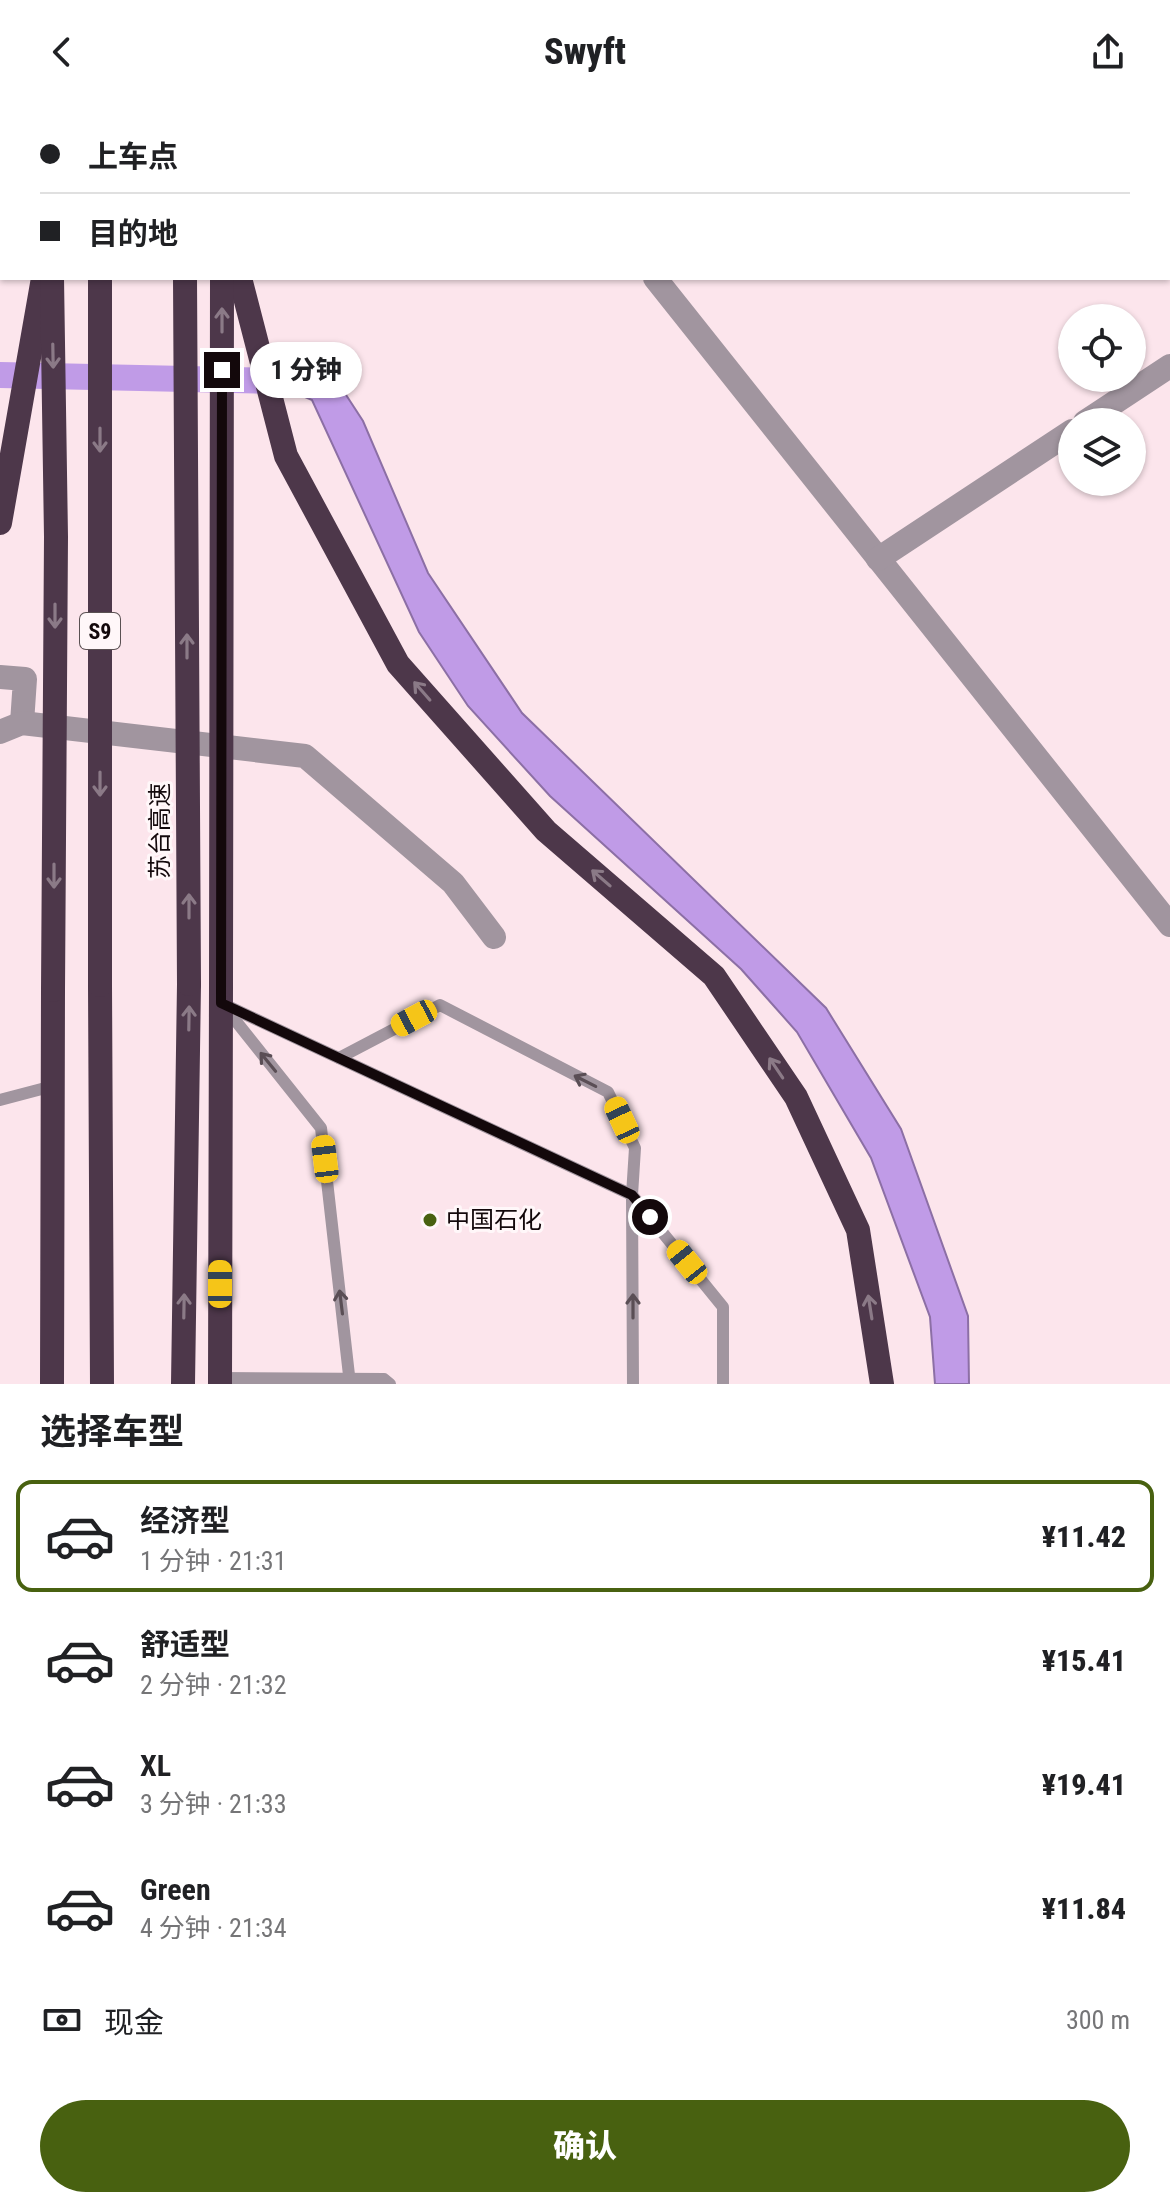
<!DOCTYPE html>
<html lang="zh">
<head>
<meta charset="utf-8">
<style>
	:root { --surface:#fff; --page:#f2f2f2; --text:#202124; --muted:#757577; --line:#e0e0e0; --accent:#486110 }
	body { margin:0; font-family:"Roboto Condensed","Noto Sans SC",sans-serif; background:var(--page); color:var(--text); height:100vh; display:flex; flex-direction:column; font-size:30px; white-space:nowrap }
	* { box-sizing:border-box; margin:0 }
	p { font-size:26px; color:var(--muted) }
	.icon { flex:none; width:44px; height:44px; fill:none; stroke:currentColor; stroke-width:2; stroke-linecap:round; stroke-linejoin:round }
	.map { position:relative; height:1280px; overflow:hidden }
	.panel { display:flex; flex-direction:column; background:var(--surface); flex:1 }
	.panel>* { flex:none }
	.banner { position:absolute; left:0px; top:0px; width:1170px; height:176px; box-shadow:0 2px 6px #0004; display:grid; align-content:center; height:176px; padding:0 40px; background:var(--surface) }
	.buttons { position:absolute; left:1058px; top:200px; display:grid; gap:16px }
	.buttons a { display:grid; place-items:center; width:88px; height:88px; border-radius:50%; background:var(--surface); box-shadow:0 2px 6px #0004; font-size:40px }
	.end { position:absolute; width:36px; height:36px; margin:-18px; border:10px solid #13080b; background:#fff; box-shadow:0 0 0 4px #fff }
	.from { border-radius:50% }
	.bubble { position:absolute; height:56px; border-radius:28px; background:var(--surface); box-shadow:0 2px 6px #0004; font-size:26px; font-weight:800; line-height:56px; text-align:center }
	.car { position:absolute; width:24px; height:48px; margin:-24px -12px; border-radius:10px; box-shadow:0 0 6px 2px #0007; background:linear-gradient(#f5c518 24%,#345 0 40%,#f5c518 0 76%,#345 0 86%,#f5c518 0) }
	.banner b { display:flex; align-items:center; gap:28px; height:76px; font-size:30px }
	.banner b+b { border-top:2px solid var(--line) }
	.banner i { width:20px; height:20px; background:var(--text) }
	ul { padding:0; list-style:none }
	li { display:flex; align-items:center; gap:24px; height:112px; margin:0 16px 12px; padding:0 24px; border:4px solid transparent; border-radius:16px }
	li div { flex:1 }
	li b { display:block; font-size:30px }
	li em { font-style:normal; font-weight:800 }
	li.current { border-color:var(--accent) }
	li>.icon { width:72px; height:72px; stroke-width:1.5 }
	h2 { padding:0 40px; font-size:36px; line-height:96px }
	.pay { display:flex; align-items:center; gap:20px; height:88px; padding:0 40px; font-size:30px }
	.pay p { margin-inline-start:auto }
	.button { display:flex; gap:16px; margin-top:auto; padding:16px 40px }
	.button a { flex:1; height:92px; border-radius:48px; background:var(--accent); color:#fff; font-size:32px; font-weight:800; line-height:92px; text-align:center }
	header { display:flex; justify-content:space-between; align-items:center; height:104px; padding:0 40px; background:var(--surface); font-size:36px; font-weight:800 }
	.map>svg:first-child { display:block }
	.water { fill:#c09be7; stroke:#8c6fa5; stroke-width:2 }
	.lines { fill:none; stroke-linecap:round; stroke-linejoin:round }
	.canal { stroke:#c09be7; stroke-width:26 }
	.lane { stroke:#a1959f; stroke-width:12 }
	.street { stroke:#a1959f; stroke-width:24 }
	.highway { stroke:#4d374a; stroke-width:24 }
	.highway-bridge { stroke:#4d374a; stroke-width:24 }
	.oneway { stroke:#8b7a87 }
	.oneway2 { stroke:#5a4e55 }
	.route { stroke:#13080b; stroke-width:10 }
	.poi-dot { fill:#486110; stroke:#fff7f9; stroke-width:3 }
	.labels { text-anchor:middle; stroke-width:6; stroke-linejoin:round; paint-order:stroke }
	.shield { fill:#fff7f9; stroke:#5a5052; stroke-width:2 }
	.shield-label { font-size:22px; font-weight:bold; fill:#13080b }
	.street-label { font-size:24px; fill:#13080b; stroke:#fff7f9 }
	.poi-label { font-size:24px; fill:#13080b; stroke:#fff7f9; text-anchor:start }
</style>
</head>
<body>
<header><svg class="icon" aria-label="back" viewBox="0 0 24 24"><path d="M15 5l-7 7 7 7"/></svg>Swyft<svg class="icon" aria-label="share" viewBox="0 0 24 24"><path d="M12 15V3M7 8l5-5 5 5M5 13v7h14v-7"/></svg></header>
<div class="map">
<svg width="1170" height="1280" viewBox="0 0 1170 1280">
	<rect width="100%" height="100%" fill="#fce5ec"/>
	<polygon class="water" points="322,254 363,317 428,469 522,609 826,904 901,1025 968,1212 969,1280 935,1280 930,1213 871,1054 797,928 741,865 550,692 468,602 419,528 312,296 298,290 290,260"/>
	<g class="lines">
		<polyline class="canal" points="0,271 319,278 322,286"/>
		<g class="lane">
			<polyline points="221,899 632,1091 633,1280"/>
			<polyline points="223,901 321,1024 350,1280"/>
			<polyline points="339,954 440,901 608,988 635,1044 632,1091 723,1203 723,1280"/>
			<polyline points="0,996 53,982"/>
			<polyline points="220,1274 384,1275 390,1280"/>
		</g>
		<g class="street">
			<polyline points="516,0 517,2"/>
			<polyline points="655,174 1170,821"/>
			<polyline points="1085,318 1170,262"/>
			<polyline points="878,455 1072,327"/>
			<polyline points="0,573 25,575 22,619"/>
			<polyline points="0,628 22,619 305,652 453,779 494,833"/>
		</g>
		<g class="highway">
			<polyline points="100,0 100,2"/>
			<polyline points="185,0 185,2"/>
			<polyline points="222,0 222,2"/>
			<polyline points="52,2 52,0"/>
			<polyline points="240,174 286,352 398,560 546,727 714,872 796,993 858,1126 882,1280"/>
			<polyline points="0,419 43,174"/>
			<polyline points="100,881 102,1280"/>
			<polyline points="52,1280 53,886"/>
			<polyline points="183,1280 189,880"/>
			<polyline points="220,1280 221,882"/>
		</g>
		<g class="highway-bridge">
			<polyline points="52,174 56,433 53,886"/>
			<polyline points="100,174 100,881"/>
			<polyline points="185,174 189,880"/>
			<polyline points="221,882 222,174"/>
		</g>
	</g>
	<defs><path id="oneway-shaft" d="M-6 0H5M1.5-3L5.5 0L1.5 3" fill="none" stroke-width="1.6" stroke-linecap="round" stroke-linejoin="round" transform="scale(2)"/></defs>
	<g class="oneway">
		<use href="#oneway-shaft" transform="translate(222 216) rotate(-90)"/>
		<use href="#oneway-shaft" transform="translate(53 252) rotate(89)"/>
		<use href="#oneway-shaft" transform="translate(100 336) rotate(90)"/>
		<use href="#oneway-shaft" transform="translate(55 512) rotate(90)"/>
		<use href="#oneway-shaft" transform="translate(187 542) rotate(-90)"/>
		<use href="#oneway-shaft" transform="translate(422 587) rotate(-131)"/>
		<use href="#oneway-shaft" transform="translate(100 680) rotate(90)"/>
		<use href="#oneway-shaft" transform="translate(54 772) rotate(90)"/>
		<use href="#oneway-shaft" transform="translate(601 774) rotate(-139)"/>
		<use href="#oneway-shaft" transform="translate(189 802) rotate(-90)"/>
		<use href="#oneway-shaft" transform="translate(189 914) rotate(-89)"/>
		<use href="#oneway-shaft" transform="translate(776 964) rotate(-124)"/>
		<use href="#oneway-shaft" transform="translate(184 1202) rotate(-89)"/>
		<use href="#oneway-shaft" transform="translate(870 1203) rotate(-99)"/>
	</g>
	<g class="oneway2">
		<use href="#oneway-shaft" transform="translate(268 958) rotate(-129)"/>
		<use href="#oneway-shaft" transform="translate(585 977) rotate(-153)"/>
		<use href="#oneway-shaft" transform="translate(341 1198) rotate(-97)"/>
		<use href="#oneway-shaft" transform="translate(633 1202) rotate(-90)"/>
	</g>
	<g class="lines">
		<polyline class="route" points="222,266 221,899 632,1091 650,1113"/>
	</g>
	<circle class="poi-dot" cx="430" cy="1116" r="8"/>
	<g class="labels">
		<rect class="shield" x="80" y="509" width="40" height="36" rx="6"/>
		<g class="shield-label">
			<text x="100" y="535">S9</text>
		</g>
		<g class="street-label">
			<text transform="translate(160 727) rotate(-90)" y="8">苏台高速</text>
		</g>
		<g class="poi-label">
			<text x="446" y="1124">中国石化</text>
		</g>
	</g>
</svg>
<div class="buttons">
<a><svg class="icon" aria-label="locate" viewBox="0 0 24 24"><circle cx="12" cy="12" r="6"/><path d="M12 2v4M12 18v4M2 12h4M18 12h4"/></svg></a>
<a><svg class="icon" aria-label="layers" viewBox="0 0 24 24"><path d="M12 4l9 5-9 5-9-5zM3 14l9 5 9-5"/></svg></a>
</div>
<i class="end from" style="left:650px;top:1113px"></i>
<i class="end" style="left:222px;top:266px"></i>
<div class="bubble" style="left:250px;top:238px;width:112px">1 分钟</div>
<i class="car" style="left:414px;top:914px;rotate:242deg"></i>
<i class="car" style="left:622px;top:1016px;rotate:335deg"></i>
<i class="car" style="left:325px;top:1055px;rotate:353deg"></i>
<i class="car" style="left:687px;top:1158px;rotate:321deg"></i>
<i class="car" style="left:220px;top:1180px;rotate:0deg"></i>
<div class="banner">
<b><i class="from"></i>上车点</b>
<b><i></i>目的地</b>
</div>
</div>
<section class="panel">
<h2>选择车型</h2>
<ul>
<li class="current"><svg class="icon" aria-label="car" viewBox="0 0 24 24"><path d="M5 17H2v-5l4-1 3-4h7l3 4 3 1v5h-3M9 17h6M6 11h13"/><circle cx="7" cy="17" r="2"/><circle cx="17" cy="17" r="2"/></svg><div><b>经济型</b><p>1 分钟 · 21:31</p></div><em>¥11.42</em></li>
<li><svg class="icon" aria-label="car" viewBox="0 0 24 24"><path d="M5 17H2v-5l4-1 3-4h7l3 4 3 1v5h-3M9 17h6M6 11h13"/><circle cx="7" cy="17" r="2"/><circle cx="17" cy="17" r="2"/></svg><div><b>舒适型</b><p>2 分钟 · 21:32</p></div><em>¥15.41</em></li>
<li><svg class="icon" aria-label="car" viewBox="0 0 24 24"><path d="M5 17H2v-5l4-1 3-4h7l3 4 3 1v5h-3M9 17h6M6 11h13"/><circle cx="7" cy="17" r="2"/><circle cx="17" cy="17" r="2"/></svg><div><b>XL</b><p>3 分钟 · 21:33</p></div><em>¥19.41</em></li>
<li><svg class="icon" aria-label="car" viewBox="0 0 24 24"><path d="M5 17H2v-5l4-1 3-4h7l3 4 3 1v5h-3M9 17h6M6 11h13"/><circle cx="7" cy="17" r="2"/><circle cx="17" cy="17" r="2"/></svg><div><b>Green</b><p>4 分钟 · 21:34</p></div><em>¥11.84</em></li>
</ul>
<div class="pay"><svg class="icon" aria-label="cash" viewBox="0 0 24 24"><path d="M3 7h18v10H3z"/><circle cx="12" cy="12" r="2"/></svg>现金<p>300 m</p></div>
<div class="button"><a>确认</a></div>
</section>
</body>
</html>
